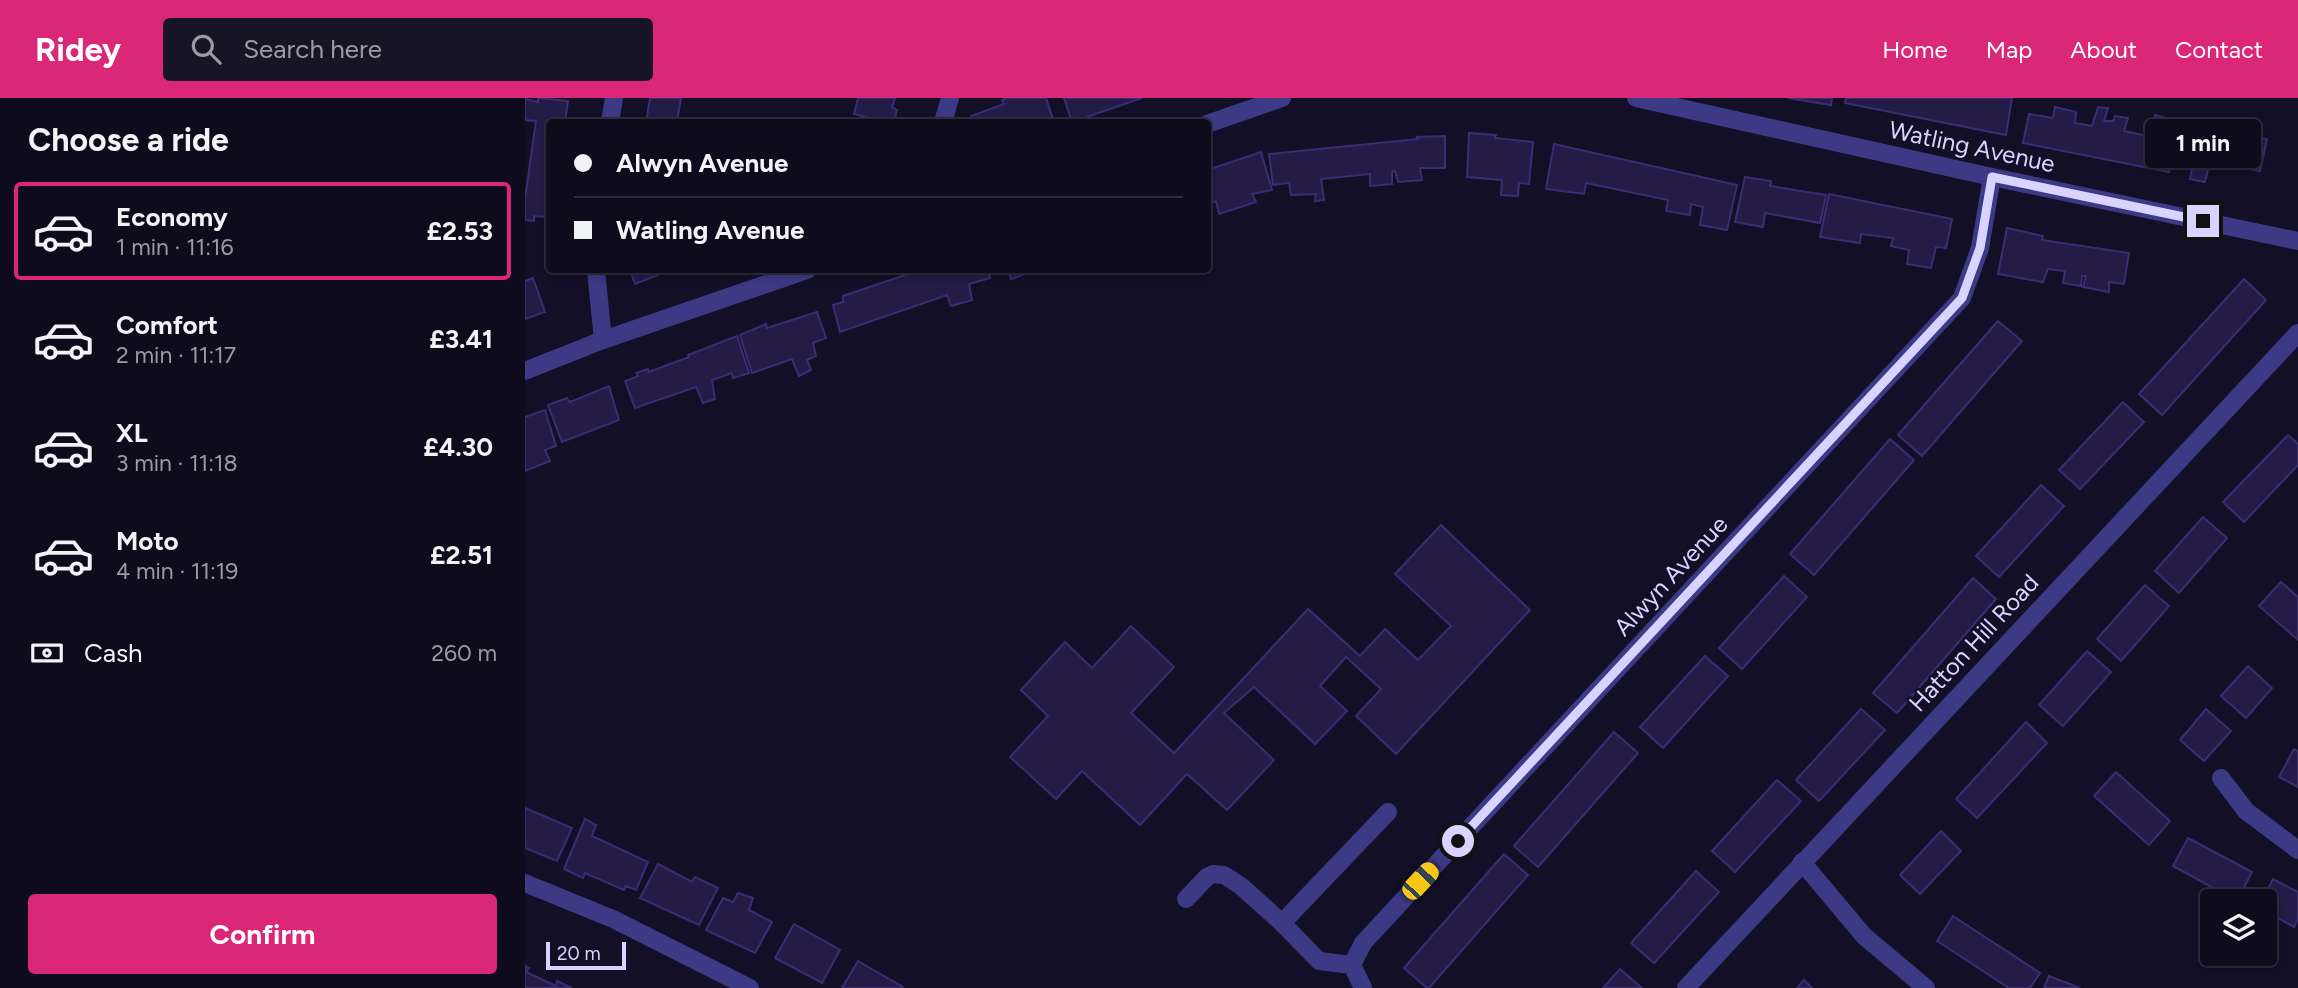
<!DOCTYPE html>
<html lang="en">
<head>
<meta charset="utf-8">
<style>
	:root { --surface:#0e0b1c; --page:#171425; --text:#f1f3f6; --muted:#9b9ba3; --line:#2e2b3b; --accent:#db2777 }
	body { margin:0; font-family:Figtree,sans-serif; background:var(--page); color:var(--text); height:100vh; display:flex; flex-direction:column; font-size:26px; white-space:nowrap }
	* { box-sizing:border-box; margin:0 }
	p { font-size:23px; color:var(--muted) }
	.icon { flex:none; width:38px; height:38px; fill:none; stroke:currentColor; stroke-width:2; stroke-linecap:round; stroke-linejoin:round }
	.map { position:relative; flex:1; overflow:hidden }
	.details { display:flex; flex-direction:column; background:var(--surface); width:525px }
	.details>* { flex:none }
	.hud { position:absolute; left:21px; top:21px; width:665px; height:154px; border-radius:7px; box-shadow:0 4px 10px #0003,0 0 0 2px var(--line); display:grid; align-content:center; height:154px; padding:0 28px; background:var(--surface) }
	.tools { position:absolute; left:1675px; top:791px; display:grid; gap:14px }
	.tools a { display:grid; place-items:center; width:77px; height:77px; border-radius:7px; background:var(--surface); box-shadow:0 4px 10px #0003,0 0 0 2px var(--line); font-size:35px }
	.scale { position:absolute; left:21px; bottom:18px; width:80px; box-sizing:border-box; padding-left:7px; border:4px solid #d9d4ff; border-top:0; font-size:19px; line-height:24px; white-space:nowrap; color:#d9d4ff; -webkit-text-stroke:5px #130f26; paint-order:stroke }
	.end { position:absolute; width:32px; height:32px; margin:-16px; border:9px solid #d9d4ff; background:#111; box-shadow:0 0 0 4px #111 }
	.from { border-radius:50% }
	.bubble { position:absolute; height:49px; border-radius:7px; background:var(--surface); box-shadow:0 4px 10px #0003,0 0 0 2px var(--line); font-size:23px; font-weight:700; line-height:49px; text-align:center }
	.car { position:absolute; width:21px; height:42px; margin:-21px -10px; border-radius:9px; box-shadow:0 0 5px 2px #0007; background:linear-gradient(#f5c518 24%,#345 0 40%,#f5c518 0 76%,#345 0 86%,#f5c518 0) }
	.hud b { display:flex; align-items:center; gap:24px; height:66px; font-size:26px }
	.hud b+b { border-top:2px solid var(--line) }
	.hud i { width:18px; height:18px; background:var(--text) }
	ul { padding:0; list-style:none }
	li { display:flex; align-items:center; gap:21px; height:98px; margin:0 14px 10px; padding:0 14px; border:4px solid transparent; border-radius:7px }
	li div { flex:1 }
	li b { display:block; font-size:26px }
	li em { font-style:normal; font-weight:700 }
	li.selected { border-color:var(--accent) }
	li>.icon { width:63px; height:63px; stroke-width:1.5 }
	h2 { padding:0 28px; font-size:32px; line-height:84px }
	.pay { display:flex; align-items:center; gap:18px; height:77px; padding:0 28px; font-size:26px }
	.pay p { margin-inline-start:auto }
	.button { display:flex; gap:14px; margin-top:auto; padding:14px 28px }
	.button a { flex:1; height:80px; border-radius:7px; background:var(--accent); color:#fff; font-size:28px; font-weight:700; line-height:80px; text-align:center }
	header { display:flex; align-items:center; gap:42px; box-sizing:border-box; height:98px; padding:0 35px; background:var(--accent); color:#fff }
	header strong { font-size:33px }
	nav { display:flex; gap:38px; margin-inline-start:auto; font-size:24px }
	.search { width:490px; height:63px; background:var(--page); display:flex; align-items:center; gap:18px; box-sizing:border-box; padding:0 24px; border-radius:7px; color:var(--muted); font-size:26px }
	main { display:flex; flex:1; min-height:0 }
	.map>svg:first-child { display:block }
	.building { fill:#241b47; stroke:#3b2d73; stroke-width:2 }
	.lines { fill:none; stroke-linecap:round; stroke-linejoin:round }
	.minor { stroke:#3d3a85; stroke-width:18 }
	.route { stroke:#d9d4ff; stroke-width:9 }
	.labels { text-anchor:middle; stroke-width:5; stroke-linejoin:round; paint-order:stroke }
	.street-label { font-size:24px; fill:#d9d4ff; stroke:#130f26 }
</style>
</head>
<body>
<header>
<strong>Ridey</strong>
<div class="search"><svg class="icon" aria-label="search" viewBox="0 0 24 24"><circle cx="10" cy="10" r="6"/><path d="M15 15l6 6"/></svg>Search here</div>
<nav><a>Home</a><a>Map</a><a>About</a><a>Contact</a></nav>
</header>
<main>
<section class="details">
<h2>Choose a ride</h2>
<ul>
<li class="selected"><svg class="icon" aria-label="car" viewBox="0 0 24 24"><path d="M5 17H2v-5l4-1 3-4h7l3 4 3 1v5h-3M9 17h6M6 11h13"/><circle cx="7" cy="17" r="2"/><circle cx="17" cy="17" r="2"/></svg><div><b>Economy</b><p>1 min · 11:16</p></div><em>£2.53</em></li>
<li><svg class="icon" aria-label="car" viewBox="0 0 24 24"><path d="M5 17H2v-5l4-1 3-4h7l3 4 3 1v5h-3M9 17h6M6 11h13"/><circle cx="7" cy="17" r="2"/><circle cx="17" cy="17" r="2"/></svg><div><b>Comfort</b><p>2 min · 11:17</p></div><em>£3.41</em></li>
<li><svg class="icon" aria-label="car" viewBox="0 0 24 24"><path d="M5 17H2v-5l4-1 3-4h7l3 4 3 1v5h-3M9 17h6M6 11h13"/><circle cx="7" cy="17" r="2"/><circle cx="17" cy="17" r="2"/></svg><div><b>XL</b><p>3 min · 11:18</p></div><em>£4.30</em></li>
<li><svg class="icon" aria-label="car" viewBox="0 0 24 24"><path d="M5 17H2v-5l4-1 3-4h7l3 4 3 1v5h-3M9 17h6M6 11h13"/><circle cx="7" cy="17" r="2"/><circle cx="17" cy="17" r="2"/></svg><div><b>Moto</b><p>4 min · 11:19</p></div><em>£2.51</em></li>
</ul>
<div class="pay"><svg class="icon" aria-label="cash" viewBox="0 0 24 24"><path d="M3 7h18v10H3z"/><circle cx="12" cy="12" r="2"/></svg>Cash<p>260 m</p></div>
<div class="button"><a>Confirm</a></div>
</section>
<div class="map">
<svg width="1773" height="890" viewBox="0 0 1773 890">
	<rect width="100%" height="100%" fill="#130f26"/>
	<g class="building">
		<polygon points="13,0 43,3 40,24 24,24 24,106 22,119 9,118 9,123 0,122 0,101 11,23 0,22 0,1 13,4"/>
		<polygon points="125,0 156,0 152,24 121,24"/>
		<polygon points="333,0 370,0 367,9 372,12 369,24 360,24 329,16"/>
		<polygon points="482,0 521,0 529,24 448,24 446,18 479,6 477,2"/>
		<polygon points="539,0 617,0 547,24"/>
		<polygon points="1263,0 1307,0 1306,7"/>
		<polygon points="1321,0 1487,0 1481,37 1320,5"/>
		<polygon points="1530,9 1551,14 1550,25 1567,28 1573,9 1583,10 1579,23 1588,23 1590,18 1603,20 1599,33 1627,39 1630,17 1655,24 1644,74 1498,45 1504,16 1528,20"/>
		<polygon points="1680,30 1742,41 1735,73 1685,63 1680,84 1665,81 1672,44 1677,45"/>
		<polygon points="944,35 971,37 970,40 1008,44 1004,86 994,85 993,98 976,97 977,82 942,79"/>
		<polygon points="920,38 920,70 895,70 897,82 873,84 870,73 867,74 867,86 845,88 845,76 796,81 799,102 790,103 791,96 766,97 764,85 748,87 744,56 893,41 892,39"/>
		<polygon points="1029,46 1212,87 1202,132 1175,127 1178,109 1166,106 1165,117 1141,113 1143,102 1061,85 1059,96 1021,91"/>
		<polygon points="736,54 747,92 727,96 731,104 694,116 691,103 682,106 682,72"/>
		<polygon points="1220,79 1246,83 1245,88 1301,97 1295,125 1240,115 1238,129 1210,124"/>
		<polygon points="1304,96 1427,121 1421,150 1411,149 1406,170 1382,166 1384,152 1366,148 1368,140 1336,136 1335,145 1295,139"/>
		<polygon points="1482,130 1518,138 1517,142 1604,155 1599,186 1584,184 1584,194 1558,189 1561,178 1557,178 1556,188 1538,185 1540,173 1523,171 1518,184 1473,176"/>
		<polygon points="105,172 134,172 132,173 133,177 110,186"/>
		<polygon points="395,172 463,172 465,180 444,186 447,202 426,208 422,197 315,234 308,207 318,204 318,198"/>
		<polygon points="483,172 512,172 486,181"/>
		<polygon points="8,180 20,214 0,221 0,183"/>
		<polygon points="1719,181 1741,202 1637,317 1614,296"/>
		<polygon points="292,214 301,240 288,245 291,258 282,262 286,272 274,278 267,261 227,275 215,237 241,226 242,230"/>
		<polygon points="1473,223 1497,243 1397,358 1373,337"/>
		<polygon points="212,238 224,275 208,280 207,275 187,282 190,301 178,305 171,289 110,310 100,283 113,278 111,275 123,271 124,274 164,259 163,257"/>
		<polygon points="84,288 94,322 37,344 23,307 42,300 45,304"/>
		<polygon points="1598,304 1619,324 1555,391 1534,372"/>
		<polygon points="20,312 31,348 20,352 25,363 0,373 0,319"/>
		<polygon points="1763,337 1773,346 1773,367 1719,424 1698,404"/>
		<polygon points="1365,341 1389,362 1289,477 1265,456"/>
		<polygon points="1516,387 1539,408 1474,479 1451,458"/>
		<polygon points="1678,419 1702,440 1654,495 1630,473"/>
		<polygon points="916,427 1005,512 871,656 831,618 856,591 821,559 795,588 822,613 790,646 729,589 699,615 749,662 702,712 662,676 615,727 557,673 531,701 485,659 523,618 496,592 540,544 567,570 606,528 649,569 606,615 649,655 783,511 835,558 860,531 893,562 926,528 870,476"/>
		<polygon points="1259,478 1282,499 1217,571 1194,550"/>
		<polygon points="1448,480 1471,501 1372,615 1348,595"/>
		<polygon points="1756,484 1773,499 1773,542 1734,508"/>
		<polygon points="1620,487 1644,508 1596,563 1572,541"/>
		<polygon points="1562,553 1586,574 1538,628 1514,607"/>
		<polygon points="1180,558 1203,578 1138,650 1115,629"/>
		<polygon points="1723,568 1747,590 1721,620 1696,598"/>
		<polygon points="1336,611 1360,632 1294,703 1271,682"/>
		<polygon points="1681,611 1706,633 1679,663 1655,642"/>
		<polygon points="1501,624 1522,645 1452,720 1431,701"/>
		<polygon points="1089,634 1113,655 1013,769 989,748"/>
		<polygon points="1769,651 1773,653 1773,689 1754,679"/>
		<polygon points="1591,674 1645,723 1624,747 1569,698"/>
		<polygon points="1252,682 1276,703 1210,774 1187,753"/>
		<polygon points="0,710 47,730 32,763 0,750"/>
		<polygon points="60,721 71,727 67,738 123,764 111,792 101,788 99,792 60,775 58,780 39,771"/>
		<polygon points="1416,733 1436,753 1395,796 1375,777"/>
		<polygon points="1663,740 1727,774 1712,803 1648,768"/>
		<polygon points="979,756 1003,777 904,890 902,890 879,870"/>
		<polygon points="133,766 167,784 170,779 193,790 174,827 115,800"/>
		<polygon points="1171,773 1194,794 1129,865 1106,845"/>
		<polygon points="1748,781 1773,794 1773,821 1769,829 1740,813 1740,803 1737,803"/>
		<polygon points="213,795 228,800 224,812 247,824 230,855 181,832 198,800 208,804"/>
		<polygon points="1428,818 1515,875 1505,890 1484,890 1412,843"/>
		<polygon points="269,826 315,852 297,885 250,860"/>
		<polygon points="333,863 378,889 377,890 317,890"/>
		<polygon points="0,868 4,870 1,874 31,888 32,883 47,890 0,890"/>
		<polygon points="1095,871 1117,890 1078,890"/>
		<polygon points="1524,878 1555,890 1519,890"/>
		<polygon points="1279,882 1287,890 1272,890"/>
	</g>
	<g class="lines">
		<g class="minor">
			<polyline points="1111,0 1467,79 1773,143"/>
			<polyline points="85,24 89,0"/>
			<polyline points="418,24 425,0"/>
			<polyline points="682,26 757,0"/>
			<polyline points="71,172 78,242"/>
			<polyline points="0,273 78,242 282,172"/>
			<polyline points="1696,680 1721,713 1773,752"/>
			<polyline points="1277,764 1339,838 1401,890"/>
			<polyline points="0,785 88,821 225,890"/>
			<polyline points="661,801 682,779 688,776 699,777 716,788 757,825 794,863 827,867"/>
			<polyline points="757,825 863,714"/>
			<polyline points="827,867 838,845 1437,200 1455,150 1467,79"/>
			<polyline points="827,867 838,890"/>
			<polyline points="1161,890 1773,235"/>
		</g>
	</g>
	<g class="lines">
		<polyline class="route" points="933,743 1437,200 1455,150 1467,79 1678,123"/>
	</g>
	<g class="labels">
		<g class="street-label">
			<text transform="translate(1447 49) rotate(12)" y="8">Watling Avenue</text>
			<text transform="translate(1146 478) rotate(-47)" y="8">Alwyn Avenue</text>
			<text transform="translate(1449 545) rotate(-47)" y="8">Hatton Hill Road</text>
		</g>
	</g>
</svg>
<div class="tools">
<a><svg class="icon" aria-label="layers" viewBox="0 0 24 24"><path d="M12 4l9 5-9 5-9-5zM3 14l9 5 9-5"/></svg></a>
</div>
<div class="scale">20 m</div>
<i class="end from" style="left:933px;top:743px"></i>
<i class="end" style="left:1678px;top:123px"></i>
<div class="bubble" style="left:1620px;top:21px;width:116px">1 min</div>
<i class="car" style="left:895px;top:783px;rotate:43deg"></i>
<div class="hud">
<b><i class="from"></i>Alwyn Avenue</b>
<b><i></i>Watling Avenue</b>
</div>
</div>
</main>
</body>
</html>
